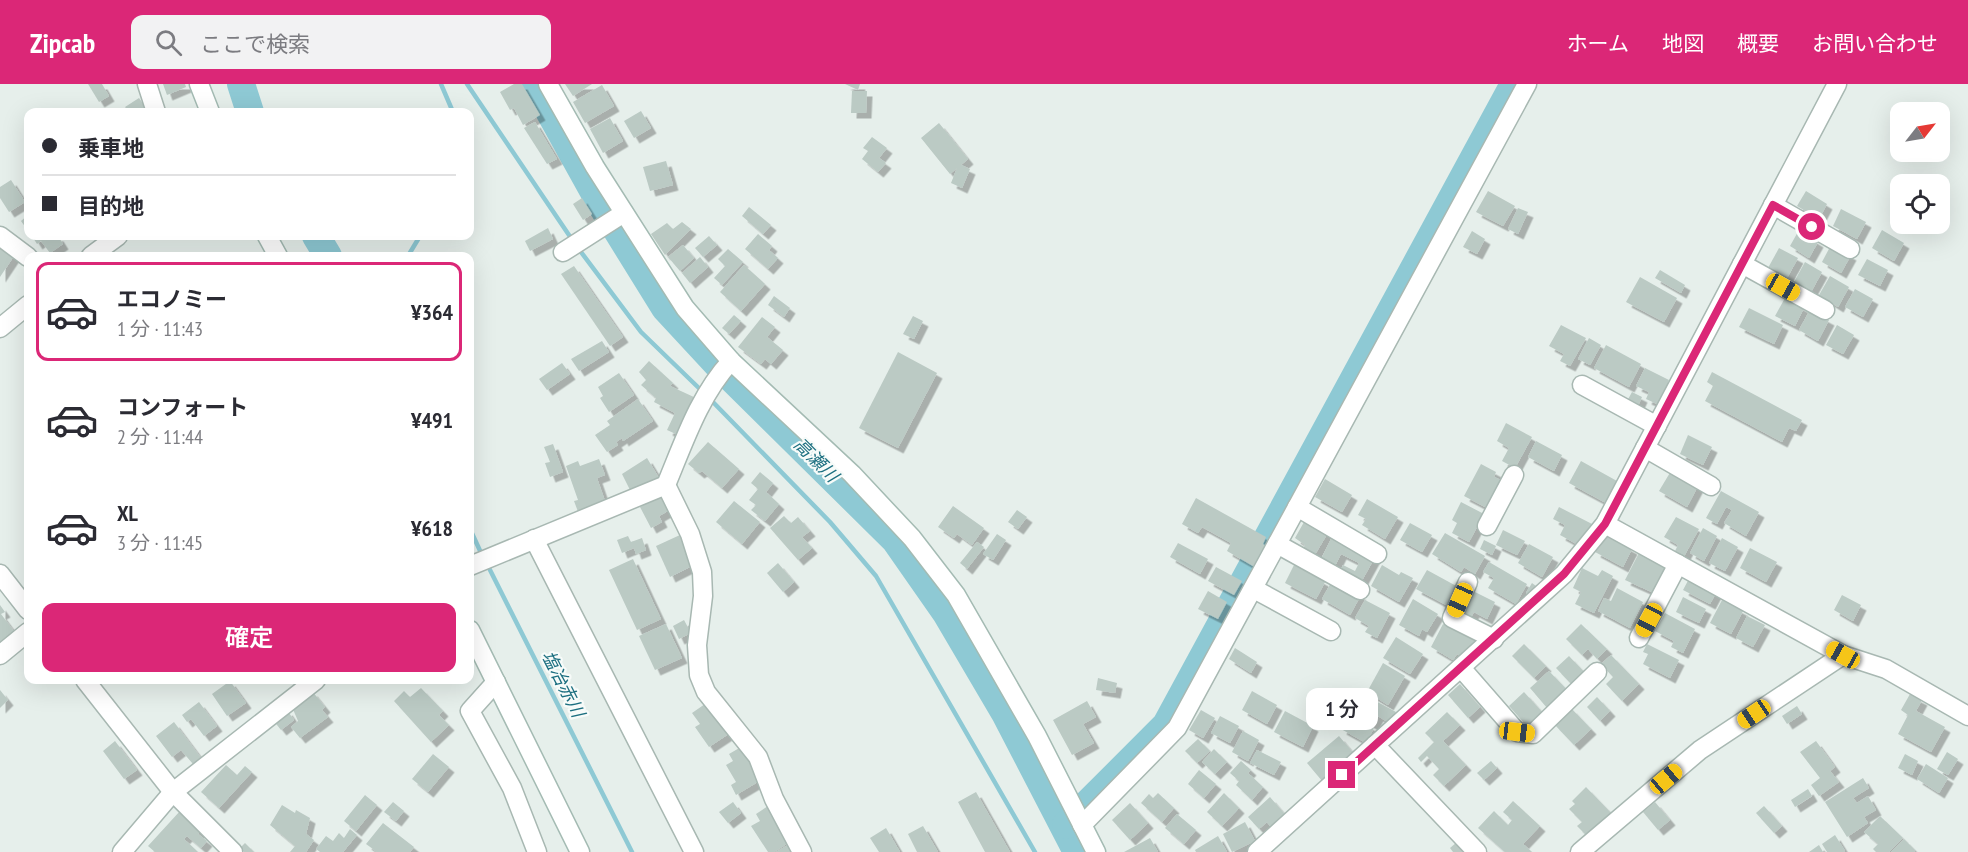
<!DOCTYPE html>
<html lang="ja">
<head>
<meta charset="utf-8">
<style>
	:root { --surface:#fff; --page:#f2f2f3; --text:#2b2b33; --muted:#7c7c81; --line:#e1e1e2; --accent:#db2777 }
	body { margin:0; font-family:"PT Sans Narrow","Noto Sans JP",sans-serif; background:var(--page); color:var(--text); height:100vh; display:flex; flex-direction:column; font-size:22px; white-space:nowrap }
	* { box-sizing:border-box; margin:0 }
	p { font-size:20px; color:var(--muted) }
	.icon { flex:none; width:33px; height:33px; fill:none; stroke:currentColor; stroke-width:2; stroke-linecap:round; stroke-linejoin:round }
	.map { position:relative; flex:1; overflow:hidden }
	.drawer { position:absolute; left:24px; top:168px; width:450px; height:432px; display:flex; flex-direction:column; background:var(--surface); border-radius:12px; box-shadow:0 6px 24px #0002 }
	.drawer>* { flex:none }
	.guide { position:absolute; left:24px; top:24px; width:450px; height:132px; border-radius:12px; box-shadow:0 6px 24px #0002; display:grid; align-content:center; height:132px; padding:0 18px; background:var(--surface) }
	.needle { width:39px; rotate:59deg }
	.controls { position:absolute; left:1890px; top:18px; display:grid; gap:12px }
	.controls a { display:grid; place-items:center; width:60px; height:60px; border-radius:12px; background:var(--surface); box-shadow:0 6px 24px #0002; font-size:30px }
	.end { position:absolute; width:27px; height:27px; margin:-14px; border:8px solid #db2777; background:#fff; box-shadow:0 0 0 3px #fff }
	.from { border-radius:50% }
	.bubble { position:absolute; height:42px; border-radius:12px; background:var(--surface); box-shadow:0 6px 24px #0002; font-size:20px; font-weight:600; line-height:42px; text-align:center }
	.car { position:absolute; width:18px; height:36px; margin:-18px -9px; border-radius:8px; box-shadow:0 0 4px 2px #0007; background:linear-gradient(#f5c518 24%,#345 0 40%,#f5c518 0 76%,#345 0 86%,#f5c518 0) }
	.guide b { display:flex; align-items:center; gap:21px; height:57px; font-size:22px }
	.guide b+b { border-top:2px solid var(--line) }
	.guide i { width:15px; height:15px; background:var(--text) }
	ul { padding:10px 0 0; list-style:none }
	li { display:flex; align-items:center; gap:18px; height:99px; margin:0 12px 9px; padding:0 6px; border:3px solid transparent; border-radius:12px }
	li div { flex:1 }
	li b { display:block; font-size:22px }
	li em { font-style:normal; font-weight:600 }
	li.selected { border-color:var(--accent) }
	li>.icon { width:54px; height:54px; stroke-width:1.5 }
	.cta { display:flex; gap:12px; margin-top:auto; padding:12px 18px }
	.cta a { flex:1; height:69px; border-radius:12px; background:var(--accent); color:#fff; font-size:24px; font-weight:600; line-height:69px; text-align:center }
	header { display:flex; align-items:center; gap:36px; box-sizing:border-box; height:84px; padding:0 30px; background:var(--accent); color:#fff }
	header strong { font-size:28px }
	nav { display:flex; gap:33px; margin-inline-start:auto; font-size:21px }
	.search { width:420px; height:54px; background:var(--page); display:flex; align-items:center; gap:15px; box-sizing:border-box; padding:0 21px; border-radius:12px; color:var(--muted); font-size:22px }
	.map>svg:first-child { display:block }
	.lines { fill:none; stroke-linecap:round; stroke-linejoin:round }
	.stream { stroke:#8ec9d4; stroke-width:4.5 }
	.river { stroke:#8ec9d4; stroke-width:28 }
	.building { fill:#bbcac4; filter:url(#shadow) }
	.street-casing { stroke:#a8b8b2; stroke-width:21 }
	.secondary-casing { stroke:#a4bbb3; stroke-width:21 }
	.street { stroke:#fff; stroke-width:18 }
	.secondary { stroke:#fff; stroke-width:18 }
	.route { stroke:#db2777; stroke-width:8 }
	.labels { text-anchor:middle; stroke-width:4.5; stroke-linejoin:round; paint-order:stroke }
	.water-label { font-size:18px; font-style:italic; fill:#1c6f80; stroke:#f7fbf9 }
</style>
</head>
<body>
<header>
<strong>Zipcab</strong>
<div class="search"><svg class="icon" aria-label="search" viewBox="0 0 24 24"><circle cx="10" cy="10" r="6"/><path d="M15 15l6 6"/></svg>ここで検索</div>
<nav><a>ホーム</a><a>地図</a><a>概要</a><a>お問い合わせ</a></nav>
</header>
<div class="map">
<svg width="1968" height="768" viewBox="0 0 1968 768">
	<defs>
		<filter id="shadow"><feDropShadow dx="5.5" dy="5.5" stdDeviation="0" flood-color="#0004"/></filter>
	</defs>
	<rect width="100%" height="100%" fill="#e6efeb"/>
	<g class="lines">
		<g class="stream">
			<polyline points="441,0 453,28"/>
			<polyline points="467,0 573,157"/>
			<polyline points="578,164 641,248 704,309"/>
			<polyline points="408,172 420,152"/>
			<polyline points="710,315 830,438 876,492 1035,768"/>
			<polyline points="470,445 482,471"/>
			<polyline points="486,478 632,768"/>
		</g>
		<g class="river">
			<polyline points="241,0 250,28"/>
			<polyline points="534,0 600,119 665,224 716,279 895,456 946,529 1006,631 1077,768"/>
			<polyline points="316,152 328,172"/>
			<polyline points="1066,741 1166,641 1514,0"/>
		</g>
	</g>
	<g class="building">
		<polygon points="88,0 102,0 109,12 99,18"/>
		<polygon points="163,0 185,0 186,3 167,11"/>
		<polygon points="514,0 522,0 540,31 523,41 514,24 510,26 500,8"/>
		<polygon points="565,0 592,0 573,12"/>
		<polygon points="845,0 860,0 858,6"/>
		<polygon points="602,1 614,22 585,39 573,18"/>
		<polygon points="852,7 867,7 866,29 851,29"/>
		<polygon points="139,14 149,28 129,28 125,23"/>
		<polygon points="641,27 651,44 634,54 624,37"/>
		<polygon points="610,34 623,57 603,69 590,45"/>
		<polygon points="535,38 557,75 547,80 524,44"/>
		<polygon points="939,39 968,75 961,81 970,85 962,104 951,99 957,84 950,90 921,54"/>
		<polygon points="872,53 887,64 879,74 886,79 878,88 862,75 868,67 863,64"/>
		<polygon points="666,77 673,101 650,107 643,83"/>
		<polygon points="11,96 25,118 9,128 0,114 0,103"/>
		<polygon points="1488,107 1515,122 1503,142 1476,128"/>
		<polygon points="1806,107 1827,120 1819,135 1797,122"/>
		<polygon points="582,114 592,130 583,136 573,120"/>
		<polygon points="749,123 771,141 763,150 742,132"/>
		<polygon points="1518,124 1528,128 1518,150 1508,145"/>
		<polygon points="1841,125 1866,138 1857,155 1833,142"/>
		<polygon points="28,131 28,147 21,137"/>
		<polygon points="682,138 691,145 665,171 651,150 667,139 673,145"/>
		<polygon points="548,144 553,155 530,167 525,157"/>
		<polygon points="1799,146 1818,158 1809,174 1790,162"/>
		<polygon points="1882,146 1904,159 1894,177 1872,164"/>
		<polygon points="1472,147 1485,155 1477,170 1463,163"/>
		<polygon points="758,150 772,162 769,166 778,174 768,185 745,165"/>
		<polygon points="32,152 58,152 63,160 50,169 41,157 37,160"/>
		<polygon points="709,152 717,161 703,173 695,164"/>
		<polygon points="683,161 694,174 680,187 668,173"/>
		<polygon points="1831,161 1851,171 1841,189 1822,178"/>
		<polygon points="0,163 16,169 0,193"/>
		<polygon points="1779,164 1798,174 1787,194 1768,184"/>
		<polygon points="728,165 743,178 722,201 714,194 725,182 718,175"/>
		<polygon points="700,173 708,183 690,199 682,189"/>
		<polygon points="1867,175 1888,186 1880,202 1858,191"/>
		<polygon points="1805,178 1822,188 1811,208 1794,198"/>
		<polygon points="744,181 765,200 741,227 720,208"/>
		<polygon points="574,182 623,253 610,262 561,190"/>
		<polygon points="1660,186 1685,201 1681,209 1655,194"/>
		<polygon points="1830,192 1849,203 1838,223 1819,211"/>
		<polygon points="1640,193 1677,214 1664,238 1626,218"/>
		<polygon points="1855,205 1873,215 1863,233 1845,223"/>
		<polygon points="774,212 790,224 784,233 768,221"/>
		<polygon points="1785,214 1804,224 1795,242 1775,232"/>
		<polygon points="1749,224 1783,241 1774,260 1739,243"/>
		<polygon points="1810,226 1829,236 1818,257 1799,246"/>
		<polygon points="734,231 741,237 729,250 722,244"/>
		<polygon points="913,232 923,237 914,255 903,250"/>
		<polygon points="762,233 775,243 767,253 783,266 771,280 765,275 761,280 738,263"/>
		<polygon points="1561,241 1586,254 1570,282 1560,277 1564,270 1549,262"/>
		<polygon points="1837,241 1854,251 1843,270 1826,261"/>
		<polygon points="1589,254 1601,261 1590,281 1578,275"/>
		<polygon points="602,257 609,268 579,287 571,275"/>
		<polygon points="1606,261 1641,280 1629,303 1594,284"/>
		<polygon points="898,268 937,289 898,364 859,344"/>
		<polygon points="649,277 673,299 670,302 696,314 678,351 667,346 675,329 654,318 656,314 641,301 646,296 639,288"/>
		<polygon points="562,279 570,290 547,306 539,295"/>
		<polygon points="1645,284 1669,296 1657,320 1646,315 1649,308 1636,302"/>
		<polygon points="1712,288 1802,336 1796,347 1789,344 1782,358 1705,317 1713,302 1707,298"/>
		<polygon points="619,289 634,311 609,328 600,314 603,312 598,303"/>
		<polygon points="1632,308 1642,313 1637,324 1626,319"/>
		<polygon points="638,315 653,337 623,357 622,354 616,358 618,361 607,368 595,351 610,341 607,337"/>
		<polygon points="1506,339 1532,353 1515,384 1502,377 1509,364 1497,357"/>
		<polygon points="1688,351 1712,363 1703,381 1680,370"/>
		<polygon points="1536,357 1562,371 1554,387 1528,373"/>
		<polygon points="708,358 739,385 722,404 702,387 699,389 688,380"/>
		<polygon points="553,360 563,388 550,393 545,379 550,378 544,363"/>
		<polygon points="647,374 662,399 633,412 622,390"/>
		<polygon points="599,375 605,391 597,394 607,423 580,433 574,417 578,416 566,382 578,377 580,382"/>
		<polygon points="1581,377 1617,397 1606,419 1569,399"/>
		<polygon points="1481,380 1496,388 1494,393 1503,397 1489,425 1464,412"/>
		<polygon points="1671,387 1698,402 1687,423 1659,407"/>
		<polygon points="760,388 773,399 766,408 779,420 765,437 751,426 756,421 749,416 758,405 751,399"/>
		<polygon points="1325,395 1352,411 1342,428 1315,413"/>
		<polygon points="1721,407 1759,428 1746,452 1724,439 1732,426 1726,423 1717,440 1706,434"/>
		<polygon points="666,408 675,423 659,432 662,438 651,444 640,423"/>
		<polygon points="1196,414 1266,453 1263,460 1269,464 1258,485 1227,467 1231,459 1202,443 1198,449 1182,440"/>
		<polygon points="1367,415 1398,433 1385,455 1362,441 1366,435 1358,431"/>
		<polygon points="734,417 760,438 742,460 716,438"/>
		<polygon points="1461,418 1484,430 1469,458 1452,449 1457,439 1452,436"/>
		<polygon points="953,422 984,444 972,461 957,450 954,454 938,443"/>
		<polygon points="1559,423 1594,441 1582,463 1560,451 1565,441 1553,435"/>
		<polygon points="1017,426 1027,433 1018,445 1008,438"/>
		<polygon points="784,432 791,439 798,433 810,447 802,453 812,464 798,476 770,444"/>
		<polygon points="1676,433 1699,445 1682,476 1673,471 1678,461 1664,453"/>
		<polygon points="1304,438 1329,447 1313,474 1302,467 1305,461 1295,454"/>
		<polygon points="1410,439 1432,451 1422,468 1400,456"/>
		<polygon points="1703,444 1717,452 1704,477 1690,469"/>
		<polygon points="1503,446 1525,457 1517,471 1496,461"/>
		<polygon points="1445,449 1485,472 1475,490 1464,483 1461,488 1432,470"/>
		<polygon points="997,450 1006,456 993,476 983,470"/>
		<polygon points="1604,450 1632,465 1623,483 1595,468"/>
		<polygon points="680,451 694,481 670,493 656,462"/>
		<polygon points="1333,451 1375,473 1359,502 1338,491 1343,481 1355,487 1359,479 1341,470 1334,484 1320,477"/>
		<polygon points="628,452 631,458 642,454 646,466 636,470 634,464 622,469 617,456"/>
		<polygon points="1722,454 1738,463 1725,487 1709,479"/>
		<polygon points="1484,456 1496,462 1492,471 1480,465"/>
		<polygon points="977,458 984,463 967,485 960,479"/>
		<polygon points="1178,459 1208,475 1200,490 1170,473"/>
		<polygon points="1529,460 1553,473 1542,493 1518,479"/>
		<polygon points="1750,464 1777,478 1766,498 1740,484"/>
		<polygon points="1639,469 1667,482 1654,509 1625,496"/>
		<polygon points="633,475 661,535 637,546 609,486"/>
		<polygon points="1489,478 1527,500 1516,520 1488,504 1494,494 1483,488"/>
		<polygon points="778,479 794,498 783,508 767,489"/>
		<polygon points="1294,481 1325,498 1316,515 1285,499"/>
		<polygon points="1382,481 1399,491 1401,488 1413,494 1399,518 1371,502"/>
		<polygon points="1216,483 1242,497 1234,511 1208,497"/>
		<polygon points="1582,484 1598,492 1602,486 1613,492 1594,529 1575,520 1581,508 1573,504"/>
		<polygon points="1427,486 1460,504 1450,523 1416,505"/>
		<polygon points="1691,491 1718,505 1710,520 1683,506"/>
		<polygon points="1333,495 1361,511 1350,531 1322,515"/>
		<polygon points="1532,499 1540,505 1533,514 1526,509"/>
		<polygon points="1617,504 1643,518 1630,544 1598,527 1604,514 1611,517"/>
		<polygon points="1208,507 1227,518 1218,535 1198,525"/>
		<polygon points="1473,507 1495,518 1487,535 1474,528 1470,535 1461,530"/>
		<polygon points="1842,511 1861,521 1853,537 1834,526"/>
		<polygon points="1683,513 1706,525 1699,539 1676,528"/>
		<polygon points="1413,515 1438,530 1427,548 1422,545 1419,552 1399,541"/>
		<polygon points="1365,516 1390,529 1377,554 1365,548 1369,542 1355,534"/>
		<polygon points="1722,516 1743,527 1731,550 1710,539"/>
		<polygon points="0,521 5,528 1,530 16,550 0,561"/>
		<polygon points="1665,529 1695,545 1683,569 1671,563 1674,557 1655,547"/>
		<polygon points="1747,532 1765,541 1753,563 1736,554"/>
		<polygon points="684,536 691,549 679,555 673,542"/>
		<polygon points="666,540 682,574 655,586 639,552"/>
		<polygon points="1443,540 1454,545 1456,543 1477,554 1468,571 1462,573 1457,570 1453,576 1431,563"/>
		<polygon points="1581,540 1607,565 1597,575 1588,565 1582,571 1566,555"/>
		<polygon points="1396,553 1423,570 1410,590 1383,574"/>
		<polygon points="1524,560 1546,582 1534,594 1512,572"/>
		<polygon points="1647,560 1679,576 1670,594 1643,580 1648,570 1643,568"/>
		<polygon points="1235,564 1257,578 1251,589 1229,575"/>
		<polygon points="1611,571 1639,600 1622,617 1606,600 1613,593 1601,580"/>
		<polygon points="1569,572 1586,590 1573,602 1556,584"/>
		<polygon points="1383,579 1405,592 1388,621 1367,608"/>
		<polygon points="1549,587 1568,607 1548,625 1530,604"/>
		<polygon points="1098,594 1117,599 1115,609 1096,606"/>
		<polygon points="230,597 246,619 227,632 212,610"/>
		<polygon points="1460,600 1480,623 1468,634 1448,611"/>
		<polygon points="421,604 443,627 439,631 449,641 431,658 394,617 404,607 410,613"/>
		<polygon points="0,606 8,616 0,624"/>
		<polygon points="312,607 325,623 322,626 328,633 300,654 291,643 298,637 292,623"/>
		<polygon points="1252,607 1277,621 1267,640 1242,626"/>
		<polygon points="1359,608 1396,628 1389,639 1378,632 1373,641 1359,634 1363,627 1352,621"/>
		<polygon points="1524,608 1542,628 1527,642 1509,622"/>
		<polygon points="1910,610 1922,616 1916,627 1945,643 1931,668 1898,650 1908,631 1901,626"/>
		<polygon points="1597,613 1610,627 1600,637 1587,623"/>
		<polygon points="1087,617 1096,633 1083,640 1094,659 1072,671 1053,636"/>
		<polygon points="199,618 217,642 204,652 191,635 187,638 182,631"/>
		<polygon points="705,620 727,651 709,663 695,643 700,640 692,629"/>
		<polygon points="1797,622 1802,630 1787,640 1782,632"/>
		<polygon points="1571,624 1591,645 1574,661 1554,640"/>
		<polygon points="287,626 294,636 281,646 273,636"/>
		<polygon points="1201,626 1215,634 1203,654 1189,646"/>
		<polygon points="1285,627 1313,642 1303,663 1274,648"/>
		<polygon points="1447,628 1460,641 1443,657 1466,681 1444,702 1433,691 1439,685 1427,672 1421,678 1418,674 1434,658 1425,649"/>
		<polygon points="1349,630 1374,644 1366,659 1341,645"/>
		<polygon points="1220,632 1239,642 1230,659 1211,649"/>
		<polygon points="174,638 201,674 193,680 181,666 172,673 156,652"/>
		<polygon points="1243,647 1259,656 1248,677 1232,668"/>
		<polygon points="1339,652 1355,671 1323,698 1307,679"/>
		<polygon points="1198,655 1210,667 1197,679 1185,667"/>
		<polygon points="115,657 137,686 124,695 103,667"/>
		<polygon points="1816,657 1835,683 1830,687 1839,698 1819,712 1811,701 1820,694 1800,668"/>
		<polygon points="741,663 761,696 736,711 731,701 736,698 726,681 733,677 729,670"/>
		<polygon points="1214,665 1227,678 1215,690 1202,678"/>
		<polygon points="1257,666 1281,678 1274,691 1250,679"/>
		<polygon points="1947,668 1958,675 1948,691 1937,685"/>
		<polygon points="433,670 449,683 428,708 412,695"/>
		<polygon points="1905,670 1918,677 1912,691 1898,684"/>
		<polygon points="1241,677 1251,686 1248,689 1263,703 1252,716 1236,701 1239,697 1230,689"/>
		<polygon points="1491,677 1497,684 1484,696 1477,689"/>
		<polygon points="1926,680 1948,694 1939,709 1917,695"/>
		<polygon points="226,681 237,691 245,682 252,688 219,724 201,708"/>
		<polygon points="1199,686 1216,700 1204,714 1188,700"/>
		<polygon points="1863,694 1869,704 1853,714 1857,719 1868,712 1876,726 1864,733 1868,739 1847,753 1825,718"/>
		<polygon points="1586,703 1612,730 1588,753 1577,742 1582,738 1569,725 1575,720 1572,717"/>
		<polygon points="1808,705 1812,712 1795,723 1791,716"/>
		<polygon points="976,708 1010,768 985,768 958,718"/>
		<polygon points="1158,709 1174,724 1162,738 1141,719 1149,710 1153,714"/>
		<polygon points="1224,709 1239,724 1222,742 1207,728"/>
		<polygon points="365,711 377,721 356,747 344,737"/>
		<polygon points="1270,713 1288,734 1274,747 1267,738 1259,745 1248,733"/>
		<polygon points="1513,717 1540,742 1523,760 1532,768 1505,768 1478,744 1494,727 1508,741 1512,736 1503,728"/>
		<polygon points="393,718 404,727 396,737 384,728"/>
		<polygon points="733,718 741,729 728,739 719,728"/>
		<polygon points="1655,718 1670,736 1658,746 1643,728"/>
		<polygon points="1130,719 1148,739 1130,756 1112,736"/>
		<polygon points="771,720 793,756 774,768 768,768 751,742 760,737 756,730"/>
		<polygon points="282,721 295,729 296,726 310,734 306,750 314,756 306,768 290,768 295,762 270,741"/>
		<polygon points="1764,722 1782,742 1774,749 1756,729"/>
		<polygon points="180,727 201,746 198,750 207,757 201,764 187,752 184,755 198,768 155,768 148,762"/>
		<polygon points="1177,730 1196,746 1184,760 1165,744"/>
		<polygon points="1880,732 1903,754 1889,768 1876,768 1873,765 1878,760 1864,748"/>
		<polygon points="1245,738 1255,757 1232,768 1223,750"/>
		<polygon points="383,739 414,763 410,768 377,768 366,760"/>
		<polygon points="923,742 938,768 917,768 908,750"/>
		<polygon points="886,744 900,768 879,768 870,754"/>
		<polygon points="350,745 357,751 343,768 320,768 316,765 326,752 333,757 339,749 344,754"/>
		<polygon points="1835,751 1845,767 1843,768 1827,768 1822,760"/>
		<polygon points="1218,752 1227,768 1196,768 1195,766"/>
		<polygon points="1150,754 1158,768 1124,768"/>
		<polygon points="1904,755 1915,766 1914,768 1891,768"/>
		<polygon points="1457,758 1466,768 1453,768 1450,764"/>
		<polygon points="245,759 254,768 244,768 240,764"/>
		<polygon points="788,761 793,768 776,768"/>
		<polygon points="1819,761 1823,768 1809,768"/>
	</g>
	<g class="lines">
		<defs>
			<g id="street">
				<polyline points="147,0 156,28"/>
				<polyline points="1773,121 1850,165"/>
				<polyline points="0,152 28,173"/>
				<polyline points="563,168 624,129"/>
				<polyline points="91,172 118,152"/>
				<polyline points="1742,180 1825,226"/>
				<polyline points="0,244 28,221"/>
				<polyline points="1582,301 1657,342"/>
				<polyline points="1645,364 1711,402"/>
				<polyline points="666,401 690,450 702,488 703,512 697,561 699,591 706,608 758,673 774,715 802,768"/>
				<polyline points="1297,423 1377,470"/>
				<polyline points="1605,440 1843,571 1886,585 1968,632"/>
				<polyline points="1487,442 1514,391"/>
				<polyline points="534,455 694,768"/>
				<polyline points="1277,460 1360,506"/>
				<path d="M470,482L666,401C684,358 699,312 731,277"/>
				<polyline points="0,490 28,526"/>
				<polyline points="1468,498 1452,534 1494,555"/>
				<polyline points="1254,505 1331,547"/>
				<polyline points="1639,554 1678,480"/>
				<polyline points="0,571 28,548"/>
				<polyline points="1462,585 1517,648 1533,650 1597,588"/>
				<polyline points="85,596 173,708 233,768"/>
				<polyline points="496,598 470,627 512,704 537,768"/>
				<polyline points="1375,661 1477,768"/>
				<polyline points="1082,741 1177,644 1527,0"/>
				<polyline points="122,768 173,708 316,596"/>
				<polyline points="1257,768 1564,490 1605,440 1837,0"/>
				<polyline points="1580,768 1700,666 1843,571"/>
			</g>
			<g id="secondary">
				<polyline points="199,0 210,28"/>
				<polyline points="548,0 595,83 685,224 731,277 852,390 912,454 956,511 1037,652 1096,768"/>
				<polyline points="267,152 278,172"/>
				<polyline points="470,546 580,768"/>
			</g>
		</defs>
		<use href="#street" class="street-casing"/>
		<use href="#secondary" class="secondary-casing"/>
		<use href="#street" class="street"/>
		<use href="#secondary" class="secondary"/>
	</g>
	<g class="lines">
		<polyline class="route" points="1342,691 1564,490 1605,440 1773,121 1812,143"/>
	</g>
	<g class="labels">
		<g class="water-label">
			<text transform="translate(816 376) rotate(45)" y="6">高瀬川</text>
			<text transform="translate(563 600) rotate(63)" y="6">塩冶赤川</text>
		</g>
	</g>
</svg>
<div class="controls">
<a><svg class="needle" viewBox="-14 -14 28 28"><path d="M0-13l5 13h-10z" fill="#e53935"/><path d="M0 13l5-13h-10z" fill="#7c7c81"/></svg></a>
<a><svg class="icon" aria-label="locate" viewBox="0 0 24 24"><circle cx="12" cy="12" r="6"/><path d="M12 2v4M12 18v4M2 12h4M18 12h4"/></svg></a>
</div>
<i class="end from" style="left:1812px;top:143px"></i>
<i class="end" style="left:1342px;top:691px"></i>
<div class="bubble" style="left:1306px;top:604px;width:72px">1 分</div>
<i class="car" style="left:1783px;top:203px;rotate:119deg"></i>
<i class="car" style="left:1460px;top:516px;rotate:204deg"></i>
<i class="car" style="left:1649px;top:536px;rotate:208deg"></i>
<i class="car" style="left:1843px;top:571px;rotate:299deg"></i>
<i class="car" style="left:1754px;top:630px;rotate:236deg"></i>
<i class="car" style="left:1517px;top:648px;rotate:97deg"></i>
<i class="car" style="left:1666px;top:695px;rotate:50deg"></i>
<div class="guide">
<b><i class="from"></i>乗車地</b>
<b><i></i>目的地</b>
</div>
<section class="drawer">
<ul>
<li class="selected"><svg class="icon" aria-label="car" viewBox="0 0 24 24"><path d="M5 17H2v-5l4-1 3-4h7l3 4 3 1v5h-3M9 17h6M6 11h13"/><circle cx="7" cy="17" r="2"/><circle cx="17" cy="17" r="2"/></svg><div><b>エコノミー</b><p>1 分 · 11:43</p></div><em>¥364</em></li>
<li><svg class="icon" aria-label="car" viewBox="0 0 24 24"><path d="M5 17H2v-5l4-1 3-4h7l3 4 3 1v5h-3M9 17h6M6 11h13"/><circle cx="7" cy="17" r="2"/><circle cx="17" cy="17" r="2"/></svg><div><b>コンフォート</b><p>2 分 · 11:44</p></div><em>¥491</em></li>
<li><svg class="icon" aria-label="car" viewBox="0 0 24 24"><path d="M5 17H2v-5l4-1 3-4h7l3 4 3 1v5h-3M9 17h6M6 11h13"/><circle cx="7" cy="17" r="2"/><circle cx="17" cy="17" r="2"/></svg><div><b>XL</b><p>3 分 · 11:45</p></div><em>¥618</em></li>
</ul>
<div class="cta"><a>確定</a></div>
</section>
</div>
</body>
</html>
